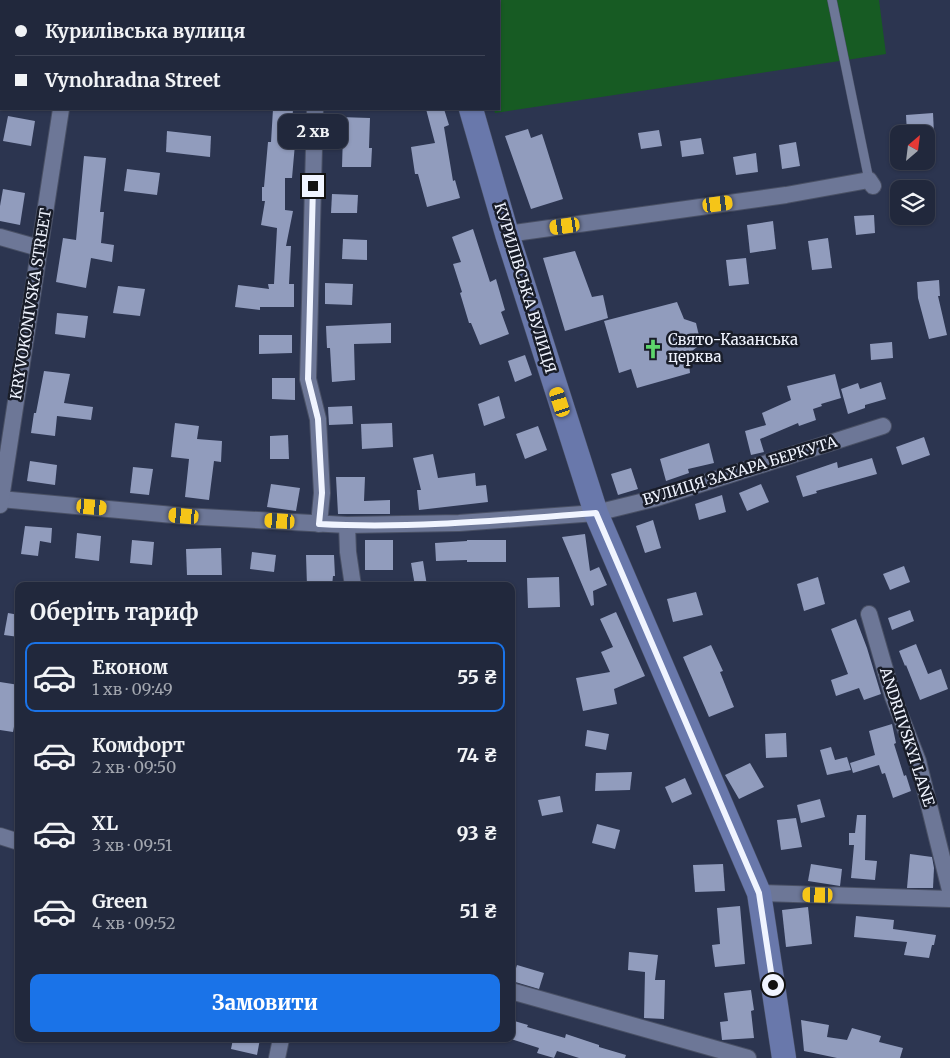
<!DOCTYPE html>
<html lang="uk">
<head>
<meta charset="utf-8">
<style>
	:root { --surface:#21283c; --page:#2d3447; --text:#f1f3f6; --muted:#a2a6af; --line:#3e4456; --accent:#1a73e8 }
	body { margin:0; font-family:Merriweather,serif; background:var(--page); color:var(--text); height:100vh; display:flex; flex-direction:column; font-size:19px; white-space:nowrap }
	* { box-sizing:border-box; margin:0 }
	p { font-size:16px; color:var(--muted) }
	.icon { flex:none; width:28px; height:28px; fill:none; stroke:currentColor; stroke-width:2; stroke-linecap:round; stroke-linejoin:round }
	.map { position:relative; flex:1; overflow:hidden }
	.sheet { position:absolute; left:15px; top:582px; width:500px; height:460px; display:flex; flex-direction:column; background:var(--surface); border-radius:10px; box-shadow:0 1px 4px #0004,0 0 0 1px var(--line) }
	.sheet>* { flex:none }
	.hud { position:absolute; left:0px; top:0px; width:500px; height:110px; box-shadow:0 1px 4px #0004,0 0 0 1px var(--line); display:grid; align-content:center; height:110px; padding:0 15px; background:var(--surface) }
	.needle { width:32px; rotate:28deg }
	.buttons { position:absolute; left:890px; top:125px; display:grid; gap:10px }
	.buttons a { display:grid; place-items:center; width:45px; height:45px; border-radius:10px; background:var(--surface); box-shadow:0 1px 4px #0004,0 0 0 1px var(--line); font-size:25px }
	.end { position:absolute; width:22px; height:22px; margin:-11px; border:6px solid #f0f4ff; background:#111; box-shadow:0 0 0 2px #111 }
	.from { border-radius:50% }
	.bubble { position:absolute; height:35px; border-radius:10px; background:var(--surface); box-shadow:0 1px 4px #0004,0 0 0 1px var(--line); font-size:16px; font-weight:800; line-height:35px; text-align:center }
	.car { position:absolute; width:15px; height:30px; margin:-15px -8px; border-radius:6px; box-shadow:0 0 4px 1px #0007; background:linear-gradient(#f5c518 24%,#345 0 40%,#f5c518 0 76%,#345 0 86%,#f5c518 0) }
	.hud b { display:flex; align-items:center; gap:18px; height:48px; font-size:19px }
	.hud b+b { border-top:1px solid var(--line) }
	.hud i { width:12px; height:12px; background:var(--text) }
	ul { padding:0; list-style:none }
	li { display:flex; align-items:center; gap:15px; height:70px; margin:0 10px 8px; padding:0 5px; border:2px solid transparent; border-radius:10px }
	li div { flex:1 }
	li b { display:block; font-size:19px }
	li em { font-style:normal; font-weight:800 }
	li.current { border-color:var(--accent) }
	li>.icon { width:45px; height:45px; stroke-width:1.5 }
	h2 { padding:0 15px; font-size:22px; line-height:60px }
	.action { display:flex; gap:10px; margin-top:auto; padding:10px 15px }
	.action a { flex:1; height:58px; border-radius:10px; background:var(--accent); color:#fff; font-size:20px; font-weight:800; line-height:58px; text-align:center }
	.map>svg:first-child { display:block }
	.green { fill:#175b23 }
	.building { fill:#919cbd }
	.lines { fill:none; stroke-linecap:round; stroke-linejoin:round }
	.lane-casing { stroke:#495065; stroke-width:10 }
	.street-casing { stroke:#495065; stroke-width:18 }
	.secondary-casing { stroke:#495065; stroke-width:25 }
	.lane { stroke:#6d7797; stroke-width:9 }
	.street { stroke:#6d7797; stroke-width:16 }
	.secondary { stroke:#6978ab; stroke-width:24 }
	.route { stroke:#f0f4ff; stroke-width:6 }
	.labels { text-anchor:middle; stroke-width:5; stroke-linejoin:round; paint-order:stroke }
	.street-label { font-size:15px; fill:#f0f4ff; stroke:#191d29 }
	.poi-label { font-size:15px; fill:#f0f4ff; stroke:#191d29; text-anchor:start }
</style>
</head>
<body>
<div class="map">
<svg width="950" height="1058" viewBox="0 0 950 1058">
	<rect width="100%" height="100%" fill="#2c3550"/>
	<polygon class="green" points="473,0 879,0 886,54 495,113 494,109 499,109 499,1"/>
	<g class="building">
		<polygon points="273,109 293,109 291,144 295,144 292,178 285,178 285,210 293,211 286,246 291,246 289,284 294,284 294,307 260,307 260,310 235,307 238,285 269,289 268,284 274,284 277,228 261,225 265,201 262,201 262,187 264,187 268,142 271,142"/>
		<polygon points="426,109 444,109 449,125 444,127 453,181 455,180 460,198 427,207 418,174 415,174 411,147 435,143"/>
		<polygon points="933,113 934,134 907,134 906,115"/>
		<polygon points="8,116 35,121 31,146 3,141"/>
		<polygon points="339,117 370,118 369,148 372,148 371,167 342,167 343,134 339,134"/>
		<polygon points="528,129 531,138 542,134 563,199 531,209 505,136"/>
		<polygon points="659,130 662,146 641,149 638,133"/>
		<polygon points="167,131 211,136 210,157 166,152"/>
		<polygon points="701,138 704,154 682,157 680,141"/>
		<polygon points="796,142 800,166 782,169 779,145"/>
		<polygon points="756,153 758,172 736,175 733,157"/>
		<polygon points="84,156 106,158 100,212 104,212 101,243 114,245 112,262 91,258 86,288 56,282 63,238 76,240"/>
		<polygon points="127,169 160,173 157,195 124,191"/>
		<polygon points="3,189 25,193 20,225 0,221 0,206"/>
		<polygon points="332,194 358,195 357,213 331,213"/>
		<polygon points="874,215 875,233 856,235 854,216"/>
		<polygon points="773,221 776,249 750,253 747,225"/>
		<polygon points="473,229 490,282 496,279 505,310 501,312 509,334 480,345 471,323 469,323 460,293 462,292 453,264 461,262 452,237"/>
		<polygon points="828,238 832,268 812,270 808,241"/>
		<polygon points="343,239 367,240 367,260 342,259"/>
		<polygon points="575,251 592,297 603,295 608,318 565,331 543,258"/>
		<polygon points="746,258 749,284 729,286 726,260"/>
		<polygon points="939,280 940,296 938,296 947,335 929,339 918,298 917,282"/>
		<polygon points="325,283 353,284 352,305 325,304"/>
		<polygon points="118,286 145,289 140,316 113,313"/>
		<polygon points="677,302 684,319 696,323 701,344 688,354 690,373 637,388 631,369 619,373 604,321"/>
		<polygon points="57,313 88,316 85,338 55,334"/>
		<polygon points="391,323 391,343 354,344 355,380 332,382 330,348 327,348 326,326"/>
		<polygon points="259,335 292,335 292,353 259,354"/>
		<polygon points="892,342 893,358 871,360 870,344"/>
		<polygon points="525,355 532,375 515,382 508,361"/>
		<polygon points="44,371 70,374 64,403 93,407 91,420 57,416 55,436 31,433 34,413 36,413"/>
		<polygon points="835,374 841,398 821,404 822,406 813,409 816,420 799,426 798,423 760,439 764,452 751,455 745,431 766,425 762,413 791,400 787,386"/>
		<polygon points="272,378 295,378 295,400 272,399"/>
		<polygon points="881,382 886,399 865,405 865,408 848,414 841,389 858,383 860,389"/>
		<polygon points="499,396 505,418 484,426 478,404"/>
		<polygon points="352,406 353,424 329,425 328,407"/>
		<polygon points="175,423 199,426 197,439 222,441 221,462 214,461 209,500 185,497 189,459 171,457"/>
		<polygon points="392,423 393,447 362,449 361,424"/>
		<polygon points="538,426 547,450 525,459 516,434"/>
		<polygon points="288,435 289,459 270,459 270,436"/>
		<polygon points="924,437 930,455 902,465 896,447"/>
		<polygon points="709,443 714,463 688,469 689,473 666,481 660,459"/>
		<polygon points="433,454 438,478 475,473 476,486 486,485 488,502 419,510 417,490 421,490 413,458"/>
		<polygon points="872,458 877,474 816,491 817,493 803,497 796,476 837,462 838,468"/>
		<polygon points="30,461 57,465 55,485 27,481"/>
		<polygon points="133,467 153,469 149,495 130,493"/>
		<polygon points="631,468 638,489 618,495 611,474"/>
		<polygon points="336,477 365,477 364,501 390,500 390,514 338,514"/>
		<polygon points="271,484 300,488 296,511 267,507"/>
		<polygon points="761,484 769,502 747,511 739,493"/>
		<polygon points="722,495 726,512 699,520 695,504"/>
		<polygon points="653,520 661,548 645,553 636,526"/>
		<polygon points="25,526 52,528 51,543 40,541 38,556 21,554"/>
		<polygon points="77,533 101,536 99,561 75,558"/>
		<polygon points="585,534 590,571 599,567 607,585 593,591 594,605 591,606 562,537"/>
		<polygon points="132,540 154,542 152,565 130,563"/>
		<rect x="365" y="540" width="28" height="30"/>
		<polygon points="467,540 506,540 506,562 467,562 467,560 436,561 435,543 467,541"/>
		<polygon points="221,548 222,575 187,575 186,549"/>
		<polygon points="252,552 276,555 274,572 250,569"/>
		<polygon points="306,555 334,555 335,576 333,576 332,586 307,586"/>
		<polygon points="423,561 427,586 415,586 411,563"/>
		<polygon points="904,566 910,582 890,590 883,574"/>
		<polygon points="559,577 560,607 528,608 527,578"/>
		<polygon points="818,577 825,604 804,611 797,584"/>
		<polygon points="696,592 703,615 673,622 667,599"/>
		<polygon points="910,610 914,621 892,630 888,618"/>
		<polygon points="616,612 645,676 614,689 617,704 583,711 576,678 610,672 601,652 613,647 600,619"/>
		<polygon points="8,613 19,615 19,637 4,635"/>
		<polygon points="856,619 867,648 881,694 864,700 859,688 836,696 831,680 848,674 831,629"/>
		<polygon points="916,644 928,674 941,669 948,689 920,700 906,665 905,666 899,651"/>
		<polygon points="711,645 723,671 720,672 734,707 709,717 683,657"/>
		<polygon points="0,682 19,685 19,699 13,732 0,730"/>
		<polygon points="892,724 896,743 894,744 904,776 906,775 911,791 893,798 885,773 882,774 879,765 853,773 850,763 875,755 869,731"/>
		<polygon points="587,730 609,734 606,750 585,746"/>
		<polygon points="786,733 787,757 766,758 765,734"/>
		<polygon points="831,747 835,760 847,757 851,770 827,775 820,750"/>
		<polygon points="750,763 764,787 739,799 725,775"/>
		<polygon points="632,772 630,790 595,791 596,773"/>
		<polygon points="685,778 692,794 672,803 665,787"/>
		<polygon points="560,796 563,812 542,816 538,800"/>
		<polygon points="820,799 825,817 801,823 797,805"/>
		<polygon points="857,815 866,815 865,860 877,861 875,880 851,878 854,845 849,845 849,833 855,833"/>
		<polygon points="796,818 802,847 781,850 777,820"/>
		<polygon points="597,824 620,830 615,849 592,843"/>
		<polygon points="910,854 932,857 934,868 933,888 907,888"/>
		<polygon points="723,864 725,891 695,892 693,865"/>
		<polygon points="811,864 842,869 840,886 808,881"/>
		<polygon points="740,906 745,964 715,967 712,945 720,944 717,908"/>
		<polygon points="808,907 812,944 786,947 782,910"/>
		<polygon points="856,916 894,920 893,929 936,935 934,945 932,945 929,958 904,955 907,942 854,937"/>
		<polygon points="629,952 658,955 655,980 665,980 664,1019 644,1018 645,972 628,970"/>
		<polygon points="517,965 544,973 539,989 512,981"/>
		<polygon points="751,990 754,1010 751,1011 754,1038 722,1040 720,1022 728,1021 724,993"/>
		<polygon points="511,1020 528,1025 527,1027 565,1038 566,1034 599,1045 599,1047 626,1055 625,1058 579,1058 557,1051 554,1058 537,1053 539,1048 511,1039"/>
		<polygon points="801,1020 829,1025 827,1037 847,1040 852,1028 881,1036 879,1042 903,1048 900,1058 837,1058 804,1051"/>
		<polygon points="233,1039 260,1039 257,1055 231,1049"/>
	</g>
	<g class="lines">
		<defs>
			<polyline id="lane" points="832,0 869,180"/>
			<g id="street">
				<polyline points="91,0 104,1"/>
				<polyline points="78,1 78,0"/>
				<polyline points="315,109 308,379 318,419 322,493 319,524"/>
				<polyline points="507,234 786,195 869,180 873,186"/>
				<polyline points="0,237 39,248"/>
				<polyline points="0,499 184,516 347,525 459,523 596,513 657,498 883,426"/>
				<polyline points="0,505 61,109"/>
				<polyline points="347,525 348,552 353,586"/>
				<polyline points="869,614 893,697 918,761 950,890"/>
				<polyline points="0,836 19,842"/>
				<polyline points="759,893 950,899"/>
				<polyline points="511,991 748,1058"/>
				<polyline points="277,1058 281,1039"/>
			</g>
			<g id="secondary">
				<polyline points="445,0 445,1"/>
				<polyline points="471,109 507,234 596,513 759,893 784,1058"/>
			</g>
		</defs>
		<use href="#lane" class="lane-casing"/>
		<use href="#street" class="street-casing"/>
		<use href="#secondary" class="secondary-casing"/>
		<use href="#lane" class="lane"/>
		<use href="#street" class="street"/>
		<use href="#secondary" class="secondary"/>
	</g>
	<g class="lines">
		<path class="route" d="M313,186L308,379L318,419L322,493L319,524C411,529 504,520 596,513L759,893L773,985"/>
	</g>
	<defs>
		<symbol id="church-bare" viewBox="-9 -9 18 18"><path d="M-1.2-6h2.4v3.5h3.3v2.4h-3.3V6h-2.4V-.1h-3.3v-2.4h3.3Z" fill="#5dd56c" stroke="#191d29" stroke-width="2.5" paint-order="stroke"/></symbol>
	</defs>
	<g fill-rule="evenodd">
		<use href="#church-bare" x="639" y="335" width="28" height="28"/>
	</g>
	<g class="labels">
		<g class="street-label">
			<text transform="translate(525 288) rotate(73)" y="5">КУРИЛІВСЬКА ВУЛИЦЯ</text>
			<text transform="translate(31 304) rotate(-81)" y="5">KRYVOKONIVSKA STREET</text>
			<text transform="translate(740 471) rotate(-17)" y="5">ВУЛИЦЯ ЗАХАРА БЕРКУТА</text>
			<text transform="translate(907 737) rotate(72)" y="5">ANDRIIVSKYI LANE</text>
		</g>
		<g class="poi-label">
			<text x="668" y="345">Свято-Казанська<tspan x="668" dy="17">церква</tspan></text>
		</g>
	</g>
</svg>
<div class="buttons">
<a><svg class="needle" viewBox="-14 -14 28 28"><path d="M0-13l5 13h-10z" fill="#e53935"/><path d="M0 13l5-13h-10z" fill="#a2a6af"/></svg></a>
<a><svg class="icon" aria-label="layers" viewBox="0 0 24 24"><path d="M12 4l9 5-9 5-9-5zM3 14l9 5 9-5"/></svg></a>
</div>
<i class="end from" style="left:773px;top:985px"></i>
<i class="end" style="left:313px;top:186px"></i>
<div class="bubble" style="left:278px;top:114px;width:70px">2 хв</div>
<i class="car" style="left:718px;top:204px;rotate:83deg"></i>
<i class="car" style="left:565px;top:226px;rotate:262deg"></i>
<i class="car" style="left:560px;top:402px;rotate:342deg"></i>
<i class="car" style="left:92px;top:507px;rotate:95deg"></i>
<i class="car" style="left:184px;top:516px;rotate:275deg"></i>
<i class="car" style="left:280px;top:521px;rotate:273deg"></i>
<i class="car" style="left:818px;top:895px;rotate:271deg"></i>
<div class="hud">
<b><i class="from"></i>Курилівська вулиця</b>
<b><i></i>Vynohradna Street</b>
</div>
<section class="sheet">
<h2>Оберіть тариф</h2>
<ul>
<li class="current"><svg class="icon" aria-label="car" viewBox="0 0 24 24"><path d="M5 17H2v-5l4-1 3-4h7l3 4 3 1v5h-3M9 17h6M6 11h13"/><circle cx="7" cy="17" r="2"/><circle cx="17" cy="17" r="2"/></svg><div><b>Економ</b><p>1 хв · 09:49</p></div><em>55 ₴</em></li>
<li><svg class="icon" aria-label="car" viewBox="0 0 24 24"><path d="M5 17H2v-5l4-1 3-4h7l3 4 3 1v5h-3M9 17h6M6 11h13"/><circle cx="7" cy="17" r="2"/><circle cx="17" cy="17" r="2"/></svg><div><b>Комфорт</b><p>2 хв · 09:50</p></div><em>74 ₴</em></li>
<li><svg class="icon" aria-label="car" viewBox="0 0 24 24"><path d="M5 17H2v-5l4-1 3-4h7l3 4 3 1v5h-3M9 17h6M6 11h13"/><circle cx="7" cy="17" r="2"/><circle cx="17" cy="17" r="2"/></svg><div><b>XL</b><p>3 хв · 09:51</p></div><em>93 ₴</em></li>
<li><svg class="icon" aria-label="car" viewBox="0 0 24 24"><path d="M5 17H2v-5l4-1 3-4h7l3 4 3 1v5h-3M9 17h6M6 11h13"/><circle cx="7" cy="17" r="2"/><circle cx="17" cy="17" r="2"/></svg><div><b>Green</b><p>4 хв · 09:52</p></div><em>51 ₴</em></li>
</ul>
<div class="action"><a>Замовити</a></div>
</section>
</div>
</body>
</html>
